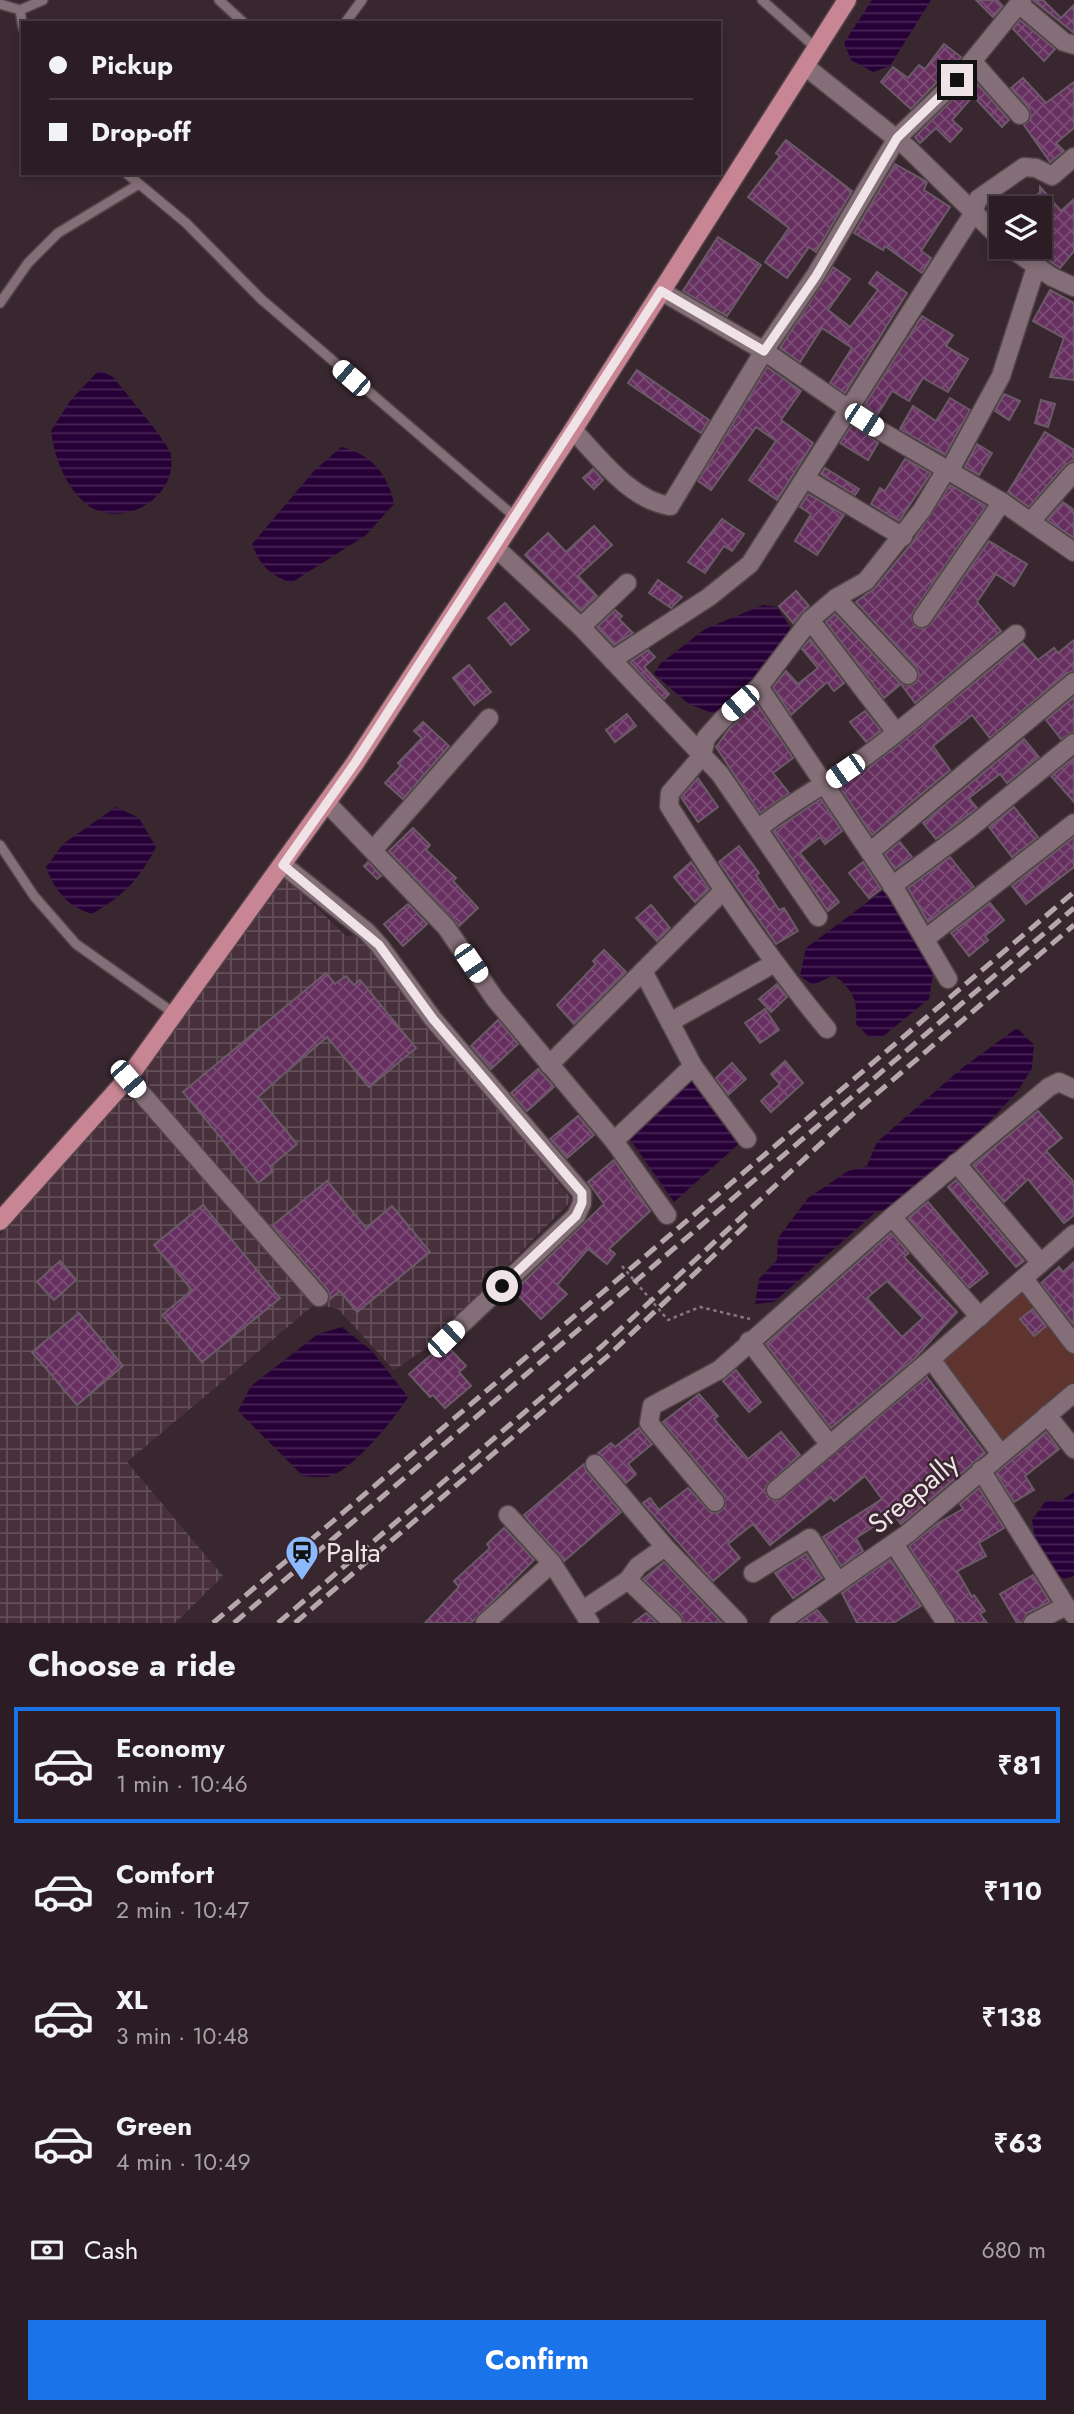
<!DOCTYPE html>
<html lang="en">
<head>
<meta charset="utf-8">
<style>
	:root { --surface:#2b1d23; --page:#372a30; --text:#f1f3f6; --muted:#a6a2a6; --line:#473b41; --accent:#1a73e8 }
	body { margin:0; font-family:Jost,sans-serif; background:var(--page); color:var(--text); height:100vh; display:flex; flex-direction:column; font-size:26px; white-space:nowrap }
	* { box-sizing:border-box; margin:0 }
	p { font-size:23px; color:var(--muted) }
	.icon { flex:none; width:38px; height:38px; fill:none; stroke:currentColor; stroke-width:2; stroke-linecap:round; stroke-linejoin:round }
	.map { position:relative; height:1623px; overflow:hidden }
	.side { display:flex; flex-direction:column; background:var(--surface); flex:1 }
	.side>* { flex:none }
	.guide { position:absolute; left:21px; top:21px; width:700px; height:154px; border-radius:0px; box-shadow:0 4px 10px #0003,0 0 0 2px var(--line); display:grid; align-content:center; height:154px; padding:0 28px; background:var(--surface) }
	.fabs { position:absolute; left:989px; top:196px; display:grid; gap:14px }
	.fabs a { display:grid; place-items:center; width:63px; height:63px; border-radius:0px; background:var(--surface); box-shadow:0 4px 10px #0003,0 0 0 2px var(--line); font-size:35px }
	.end { position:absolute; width:32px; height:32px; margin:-16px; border:9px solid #f0e3e8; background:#111; box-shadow:0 0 0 4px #111 }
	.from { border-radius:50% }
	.car { position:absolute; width:21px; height:42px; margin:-21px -10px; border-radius:9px; box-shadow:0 0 5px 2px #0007; background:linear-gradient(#fff 24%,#345 0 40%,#fff 0 76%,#345 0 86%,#fff 0) }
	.guide b { display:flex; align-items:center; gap:24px; height:66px; font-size:26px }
	.guide b+b { border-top:2px solid var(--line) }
	.guide i { width:18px; height:18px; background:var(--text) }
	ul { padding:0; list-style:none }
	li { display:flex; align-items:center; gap:21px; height:116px; margin:0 14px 10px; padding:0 14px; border:4px solid transparent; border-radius:0px }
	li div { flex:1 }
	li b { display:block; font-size:26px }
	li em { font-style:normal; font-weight:700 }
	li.selected { border-color:var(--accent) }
	li>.icon { width:63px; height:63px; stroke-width:1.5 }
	h2 { padding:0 28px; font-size:32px; line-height:84px }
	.pay { display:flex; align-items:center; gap:18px; height:77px; padding:0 28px; font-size:26px }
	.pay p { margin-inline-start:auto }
	.action { display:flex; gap:14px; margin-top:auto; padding:14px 28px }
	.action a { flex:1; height:80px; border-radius:0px; background:var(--accent); color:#fff; font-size:28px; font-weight:700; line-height:80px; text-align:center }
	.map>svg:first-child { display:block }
	.industrial { fill:url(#industrial-grid) }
	.pitch { fill:#5f342f }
	.water { fill:url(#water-rules) }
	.building { fill:url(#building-cross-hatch); stroke:#6b5a68; stroke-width:2; fill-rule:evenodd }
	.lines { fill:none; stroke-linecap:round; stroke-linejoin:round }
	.lane-casing { stroke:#524349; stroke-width:12 }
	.street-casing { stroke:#524349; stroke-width:21 }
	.primary-casing { stroke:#524349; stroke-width:21 }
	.path { stroke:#88787f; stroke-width:2.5; stroke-dasharray:3.5 3.5; stroke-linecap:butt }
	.lane { stroke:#846e77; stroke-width:9 }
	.street { stroke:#846e77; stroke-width:18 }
	.primary { stroke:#c88593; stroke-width:18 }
	.rail { stroke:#b6a7ad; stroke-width:5; stroke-dasharray:14 7; stroke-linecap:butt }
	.route { stroke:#f0e3e8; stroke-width:9 }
	.labels { text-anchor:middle; stroke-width:5; stroke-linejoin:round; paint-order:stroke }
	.street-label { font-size:28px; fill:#f0e3e8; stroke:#39272f }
	.poi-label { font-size:28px; fill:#f0e3e8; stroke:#39272f; text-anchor:start }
</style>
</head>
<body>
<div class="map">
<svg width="1074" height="1623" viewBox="0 0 1074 1623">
	<defs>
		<pattern id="industrial-grid" width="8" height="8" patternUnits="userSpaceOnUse" patternTransform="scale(1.75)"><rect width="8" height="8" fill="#48313c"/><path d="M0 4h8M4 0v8" fill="none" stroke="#634f58"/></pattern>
		<pattern id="water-rules" width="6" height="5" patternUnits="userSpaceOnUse" patternTransform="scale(1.75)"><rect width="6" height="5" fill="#270037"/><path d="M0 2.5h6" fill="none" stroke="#472554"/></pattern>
		<pattern id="building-cross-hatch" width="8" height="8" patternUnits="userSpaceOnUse" patternTransform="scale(1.75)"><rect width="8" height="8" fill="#662f5f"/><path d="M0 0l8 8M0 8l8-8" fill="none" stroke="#7c4d76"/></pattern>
	</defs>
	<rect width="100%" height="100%" fill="#39272f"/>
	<polygon class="industrial" points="285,877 347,937 362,932 421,1014 572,1200 425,1349 394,1370 338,1309 315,1304 127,1462 223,1576 175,1623 0,1623 0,1235 122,1096"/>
	<polygon class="pitch" points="1024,1286 1074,1351 1074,1388 1004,1448 936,1359"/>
	<g class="water">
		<polygon points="872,0 931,0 890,66 873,72 851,60 844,43"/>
		<path d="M99,370L113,377C124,391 168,442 171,455C178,501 117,531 85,503C64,484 55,458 51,431L70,401Z"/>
		<path d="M341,447C371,454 388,474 394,504L366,535L291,583C270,575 260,566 252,544L314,471Z"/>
		<polygon points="763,605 777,607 792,630 722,717 689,704 654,674 660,664 705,629"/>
		<path d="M116,807L139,818L156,847C138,881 125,894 92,914C67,906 55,891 46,867L63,844Z"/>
		<path d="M885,889L904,918L933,974L929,999L882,1037H869L856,1024C858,1000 853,990 834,975L813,985L800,976L806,948Z"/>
		<polygon points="1017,1028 1034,1045 1032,1068 1018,1091 957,1156 897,1208 877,1211 774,1302 755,1304 759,1279 777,1260 778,1238 808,1198 848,1171 867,1166 877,1142 962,1068"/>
		<polygon points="691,1077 741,1142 674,1202 627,1135"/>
		<path d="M342,1327L372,1351L408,1397C395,1418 354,1469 330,1476C323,1479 310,1476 303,1476L238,1411L251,1386L318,1334Z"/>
		<polygon points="1074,1492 1074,1576 1064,1579 1039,1562 1032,1520 1047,1499 1059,1502"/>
	</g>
	<g class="building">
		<polygon points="976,0 997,0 1003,6 993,17"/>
		<polygon points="1033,0 1043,0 1061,18 1074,5 1074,33"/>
		<polygon points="1020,20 1055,49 1044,61 1013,29"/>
		<polygon points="944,44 961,57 911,109 881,82 893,67 908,78 919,65 925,69"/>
		<polygon points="1023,78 1046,103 1074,82 1074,128 1056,143 1064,151 1050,162 1024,125 1031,118 1029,108 1011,88"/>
		<polygon points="973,79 1009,120 1002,127 973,96 952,120 962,129 950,142 936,128 920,143 915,137"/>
		<polygon points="786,140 852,191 816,252 809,247 787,278 765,262 789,228 748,197 780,156 776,153"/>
		<polygon points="895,164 927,182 924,190 950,207 921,251 931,258 922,273 885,246 883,250 854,233"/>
		<polygon points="1040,187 1061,211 1074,199 1074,251 1060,268 1029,247 1040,247 1040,208 1012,208 1040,193"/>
		<polygon points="718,237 761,265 727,316 683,291"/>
		<polygon points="833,267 850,279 828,310 850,327 878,290 869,283 877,272 907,293 845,393 830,383 852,348 822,328 800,362 780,348"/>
		<polygon points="1050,290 1074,303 1074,380 1050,377 1064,338 1033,321"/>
		<polygon points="922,316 953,335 946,346 968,359 948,392 923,378 909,401 892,391 877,415 864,406"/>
		<polygon points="767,367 801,391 781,420 813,443 777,500 749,480 776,441 756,427 711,490 698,481"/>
		<polygon points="637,370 709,420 701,433 628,383"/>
		<polygon points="1004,394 1020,401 1009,420 995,411"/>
		<polygon points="950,398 970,410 945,455 900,429 913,406 936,421"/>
		<polygon points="1041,400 1055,404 1048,427 1035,423"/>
		<polygon points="852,425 878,443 868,460 840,443"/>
		<polygon points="1045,432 1074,450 1074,460 1065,465 1029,507 1008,492"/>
		<polygon points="977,444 992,453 979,475 965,467"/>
		<polygon points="905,459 931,473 899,521 871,504 880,488 885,491"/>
		<polygon points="825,468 859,489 855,495 821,474"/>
		<polygon points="593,469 603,480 594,489 583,478"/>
		<polygon points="950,485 986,506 913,612 911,618 915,627 922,629 931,624 989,541 1027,564 1014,586 996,574 977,602 1001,631 915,703 901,684 884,698 826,622 835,614 900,683 910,686 916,683 919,673 916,667 856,602 875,588 912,543"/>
		<polygon points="808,494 844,515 817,555 795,541 811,514 800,507"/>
		<polygon points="1063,502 1074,510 1074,538 1047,520"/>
		<polygon points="722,519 744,534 732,551 724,546 705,573 688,562"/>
		<polygon points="594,526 612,545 578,576 597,596 581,611 525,555 548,533 566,552"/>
		<polygon points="658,580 682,597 671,608 649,593"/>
		<polygon points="796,591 809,606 793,623 779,606"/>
		<polygon points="505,603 529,630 511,645 488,618"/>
		<polygon points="615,610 622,616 619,619 633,633 614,645 597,627"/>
		<polygon points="810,639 844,683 834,691 827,682 791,715 773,687 786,671 798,684 818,668 802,649"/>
		<polygon points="1074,640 1074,671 1067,673 990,738 972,715 933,746 950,770 872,835 840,787 892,750 1023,643 1038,660 1054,648 1058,653"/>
		<polygon points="648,650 655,657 644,667 669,694 664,699 630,662"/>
		<polygon points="469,665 491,692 474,705 453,678"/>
		<polygon points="1074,697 1074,732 1061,739 1046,720"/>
		<polygon points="757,704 793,758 773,773 789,793 760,813 716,747 730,728"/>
		<polygon points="865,711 881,731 866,742 850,722"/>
		<polygon points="627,714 636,726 615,742 606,730"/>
		<polygon points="423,722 449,746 403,799 385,783 401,766 398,763 422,738 414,731"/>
		<polygon points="1024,739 1039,757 1007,783 1000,774 969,798 977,808 936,839 923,823"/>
		<polygon points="1074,758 1074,802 1051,776"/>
		<polygon points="698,778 718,807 698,822 681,797"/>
		<polygon points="821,799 842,831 825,844 820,837 800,853 839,902 828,911 773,831"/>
		<polygon points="1014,807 1038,837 1012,857 989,827"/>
		<polygon points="413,828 430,845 426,850 456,878 453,881 478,908 459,926 389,851"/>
		<polygon points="1074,837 1074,867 1026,904 1012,886"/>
		<polygon points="900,842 912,857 895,869 885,854"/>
		<polygon points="739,846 759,873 756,875 779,910 784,908 798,931 776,944 719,862"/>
		<polygon points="950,857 974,887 928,922 908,888"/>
		<polygon points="368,862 381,876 377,879 364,866"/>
		<polygon points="691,862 709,889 695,902 674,877"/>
		<polygon points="863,862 881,889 869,898 849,873"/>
		<polygon points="990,903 1004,920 985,936 988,940 969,956 951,933"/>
		<polygon points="408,904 427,924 403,946 384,924"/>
		<polygon points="651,905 670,928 657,941 636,918"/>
		<polygon points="604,950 626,972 574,1024 557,1005 596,964 593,961"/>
		<polygon points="326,973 335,984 346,976 354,985 360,980 416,1048 369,1087 327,1037 285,1073 258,1097 297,1144 270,1167 273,1171 258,1183 183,1092"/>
		<polygon points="777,984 787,997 771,1012 759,999"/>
		<polygon points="765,1009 779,1030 760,1043 745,1023"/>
		<polygon points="498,1020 518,1044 491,1069 471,1046"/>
		<polygon points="785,1061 803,1083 771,1112 761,1101 780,1084 771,1074"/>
		<polygon points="732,1063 746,1079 728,1095 716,1078"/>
		<polygon points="538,1069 554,1087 527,1111 511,1093"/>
		<polygon points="1038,1111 1062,1138 1046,1151 1074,1182 1074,1215 1064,1223 1028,1179 1004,1202 973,1165"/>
		<polygon points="578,1116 594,1135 567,1158 550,1139"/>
		<polygon points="614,1160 650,1211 609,1249 615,1254 607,1264 588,1249 557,1285 567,1294 541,1319 514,1291 604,1204 588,1182"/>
		<polygon points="956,1180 1024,1261 1016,1267 948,1187"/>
		<polygon points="327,1181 366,1228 392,1206 430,1252 357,1312 340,1291 330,1299 328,1290 272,1226"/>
		<polygon points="928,1202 988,1273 969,1288 908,1218"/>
		<polygon points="203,1205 280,1298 202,1362 162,1315 192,1290 154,1245"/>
		<path d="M891,1233L909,1253L904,1257L957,1312L915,1358L831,1428L766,1344ZM887,1281L923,1318L902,1337L867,1298Z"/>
		<polygon points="60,1261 76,1280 54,1300 37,1282"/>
		<polygon points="1074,1262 1074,1325 1041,1283 1059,1267 1063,1272"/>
		<polygon points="1033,1309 1046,1326 1034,1336 1020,1319"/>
		<polygon points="79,1313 123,1366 77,1405 32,1352"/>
		<polygon points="439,1348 450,1349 466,1366 459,1372 471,1386 445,1408 433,1395 430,1397 409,1374"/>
		<polygon points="736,1370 761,1402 749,1412 723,1381"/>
		<polygon points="927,1377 985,1453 901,1524 893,1514 856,1538 863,1551 841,1566 823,1537 882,1499 865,1476 834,1501 831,1497 770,1545 753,1524 728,1544 740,1558 713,1581 643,1503 650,1498 659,1510 688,1488 710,1512 718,1513 725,1507 724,1495 663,1422 699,1394 718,1416 714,1419 748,1459 781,1432 800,1455 766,1486 767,1497 777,1501"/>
		<polygon points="639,1428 652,1444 628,1464 636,1474 626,1483 598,1453 611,1443 615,1447"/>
		<polygon points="1046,1432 1059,1449 1025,1476 1034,1490 1014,1502 996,1473"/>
		<polygon points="584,1464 586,1471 621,1512 564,1561 524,1515"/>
		<polygon points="979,1488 1004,1528 979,1543 986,1556 957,1571 972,1597 974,1595 985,1611 980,1614 987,1623 957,1623 909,1546 938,1523 963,1509 960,1504"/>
		<polygon points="504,1528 534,1560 471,1623 425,1623 459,1587 454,1581 490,1548 487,1544"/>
		<polygon points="806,1554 822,1578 793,1598 775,1573"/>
		<polygon points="890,1559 921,1606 893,1623 857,1623 842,1593"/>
		<polygon points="664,1562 722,1623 684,1623 681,1615 643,1579"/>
		<polygon points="1033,1575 1050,1602 1027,1613 1022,1623 1017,1623 1000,1594"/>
		<polygon points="817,1610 828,1623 799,1623"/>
		<polygon points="646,1613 657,1623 633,1623"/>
	</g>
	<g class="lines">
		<defs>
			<g id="lane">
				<polyline points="219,0 244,23"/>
				<polyline points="762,0 817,49"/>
				<polyline points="0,4 20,10 43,0"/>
				<polyline points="20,10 23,28"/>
				<polyline points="345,23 362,0"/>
				<polyline points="126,173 186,223 261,299 514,516"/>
				<polyline points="0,303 28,263 58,233 139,184"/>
				<polyline points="0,845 34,896 76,944 175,1014"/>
			</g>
			<g id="street">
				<polyline points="1019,4 1064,42 1074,45"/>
				<polyline points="973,62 1020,115"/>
				<polyline points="806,67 908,148 1001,239"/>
				<polyline points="1009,247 1052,277 1074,287"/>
				<polyline points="661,291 764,351 879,430 1002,502 1074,552"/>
				<path d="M573,430C599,457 630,500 670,506L764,351L815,276L897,138L957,80L1022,0"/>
				<polyline points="806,479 903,537"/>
				<polyline points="1031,521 1074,472"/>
				<polyline points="496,548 581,627 720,774 818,917"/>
				<polyline points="836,598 908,675"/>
				<polyline points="922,618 1002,502"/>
				<polyline points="810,620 896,732"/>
				<polyline points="581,627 627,583"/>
				<polyline points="612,660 709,597 750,564 973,214 978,199 1024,167 1036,168 1052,176 1074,157"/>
				<polyline points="759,687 898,894 948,979"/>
				<polyline points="327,803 446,927 495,999 614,1141 667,1215"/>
				<path d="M759,828C793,800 831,782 866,756C918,718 965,674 1016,634"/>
				<polyline points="374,849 489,718"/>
				<polyline points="870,852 1074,682"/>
				<polyline points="283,865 367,932 379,945 433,1019 582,1193 582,1203 576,1216 446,1339"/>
				<polyline points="892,886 970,828 1074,743"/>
				<polyline points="925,939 1074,823"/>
				<polyline points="643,971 693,1066 747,1139"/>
				<polyline points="670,1022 773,964"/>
				<path d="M827,1029C768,958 718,884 669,806L670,793L702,756L706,738L722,720L759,687L810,620L836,598L866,581L922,510L946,470L951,468L1001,376L1036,267"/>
				<polyline points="549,1065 723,891"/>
				<polyline points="128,1078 319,1297"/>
				<polyline points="614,1141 693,1066"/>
				<polyline points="956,1163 1041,1263"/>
				<polyline points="892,1217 1049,1087 1059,1082 1074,1089"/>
				<polyline points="1024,1279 1074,1344"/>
				<polyline points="749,1341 830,1445"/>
				<polyline points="1047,1415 1074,1449"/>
				<polyline points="1000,1453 931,1359 1074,1234"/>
				<polyline points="595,1464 665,1547 738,1623"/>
				<polyline points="981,1470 1066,1606"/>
				<polyline points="776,1490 931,1359"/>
				<polyline points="715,1502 649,1423 652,1406 719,1370 892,1217 980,1317"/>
				<polyline points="508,1515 552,1563 590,1623"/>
				<polyline points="894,1544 946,1623"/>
				<polyline points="753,1573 810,1538 838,1582"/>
				<polyline points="628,1580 673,1623"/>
				<polyline points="583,1610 628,1580 638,1566 665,1547"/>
				<polyline points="485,1623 552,1563"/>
				<polyline points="779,1623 907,1534 1074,1393"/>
				<polyline points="1033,1623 1066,1606 1074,1615"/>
			</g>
			<polyline id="primary" points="0,1221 128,1078 355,763 573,430 847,0"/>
		</defs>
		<use href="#lane" class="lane-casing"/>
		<use href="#street" class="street-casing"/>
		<use href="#primary" class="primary-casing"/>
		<polyline class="path" points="622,1266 668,1320 700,1307 750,1319"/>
		<use href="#lane" class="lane"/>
		<use href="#street" class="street"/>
		<use href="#primary" class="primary"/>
		<g class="rail">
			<polyline points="213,1623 1074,892"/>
			<polyline points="234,1623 1074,908"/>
			<polyline points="278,1623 602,1346 854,1113 1074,925"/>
			<polyline points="295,1623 610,1354 750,1221"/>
		</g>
	</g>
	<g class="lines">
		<polyline class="route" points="502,1286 576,1216 582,1203 582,1193 433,1019 379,945 283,865 355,763 661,291 764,351 816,276 897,138 957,80"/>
	</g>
	<defs>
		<symbol id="station-pin" viewBox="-11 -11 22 30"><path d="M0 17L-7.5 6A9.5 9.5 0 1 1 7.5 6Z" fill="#8cb9fc" stroke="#39272f"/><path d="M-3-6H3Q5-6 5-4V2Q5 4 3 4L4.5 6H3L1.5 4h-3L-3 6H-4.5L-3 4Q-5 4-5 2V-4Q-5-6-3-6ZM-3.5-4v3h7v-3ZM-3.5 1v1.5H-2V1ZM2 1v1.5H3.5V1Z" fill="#111"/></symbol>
	</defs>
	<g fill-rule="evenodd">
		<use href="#station-pin" x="283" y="1533" width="38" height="52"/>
	</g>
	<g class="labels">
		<g class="street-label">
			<text transform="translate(913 1493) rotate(-40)" y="10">Sreepally</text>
		</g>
		<g class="poi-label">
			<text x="326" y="1562">Palta</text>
		</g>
	</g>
</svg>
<div class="fabs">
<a><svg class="icon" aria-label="layers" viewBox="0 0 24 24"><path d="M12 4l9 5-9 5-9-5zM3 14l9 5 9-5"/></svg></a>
</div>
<i class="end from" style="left:502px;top:1286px"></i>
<i class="end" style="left:957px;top:80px"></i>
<i class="car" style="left:351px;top:378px;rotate:311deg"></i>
<i class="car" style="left:864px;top:420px;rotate:123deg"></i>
<i class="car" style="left:740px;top:703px;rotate:229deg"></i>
<i class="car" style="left:845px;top:771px;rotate:235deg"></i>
<i class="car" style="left:471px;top:963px;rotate:146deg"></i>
<i class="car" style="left:128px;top:1079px;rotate:139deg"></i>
<i class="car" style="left:446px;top:1339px;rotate:46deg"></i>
<div class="guide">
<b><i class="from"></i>Pickup</b>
<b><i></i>Drop-off</b>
</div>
</div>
<section class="side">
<h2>Choose a ride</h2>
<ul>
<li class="selected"><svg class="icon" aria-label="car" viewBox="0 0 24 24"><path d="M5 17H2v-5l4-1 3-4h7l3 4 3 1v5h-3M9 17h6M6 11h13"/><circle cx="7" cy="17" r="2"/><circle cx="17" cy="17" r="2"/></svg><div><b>Economy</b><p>1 min · 10:46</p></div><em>₹81</em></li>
<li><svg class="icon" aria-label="car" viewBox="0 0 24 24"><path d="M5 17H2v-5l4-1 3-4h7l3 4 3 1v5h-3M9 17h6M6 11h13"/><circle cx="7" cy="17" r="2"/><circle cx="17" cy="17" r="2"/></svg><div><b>Comfort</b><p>2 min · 10:47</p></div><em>₹110</em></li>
<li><svg class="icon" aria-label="car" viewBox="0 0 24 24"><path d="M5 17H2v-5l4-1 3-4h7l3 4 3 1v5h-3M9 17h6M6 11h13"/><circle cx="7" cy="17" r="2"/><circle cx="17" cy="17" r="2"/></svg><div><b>XL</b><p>3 min · 10:48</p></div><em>₹138</em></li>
<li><svg class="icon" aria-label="car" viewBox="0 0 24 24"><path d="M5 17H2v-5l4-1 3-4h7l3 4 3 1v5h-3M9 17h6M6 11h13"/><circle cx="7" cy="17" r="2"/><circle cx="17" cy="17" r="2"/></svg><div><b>Green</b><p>4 min · 10:49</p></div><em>₹63</em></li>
</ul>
<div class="pay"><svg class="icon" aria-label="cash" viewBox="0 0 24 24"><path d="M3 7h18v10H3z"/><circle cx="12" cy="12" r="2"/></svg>Cash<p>680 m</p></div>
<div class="action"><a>Confirm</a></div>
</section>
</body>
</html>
